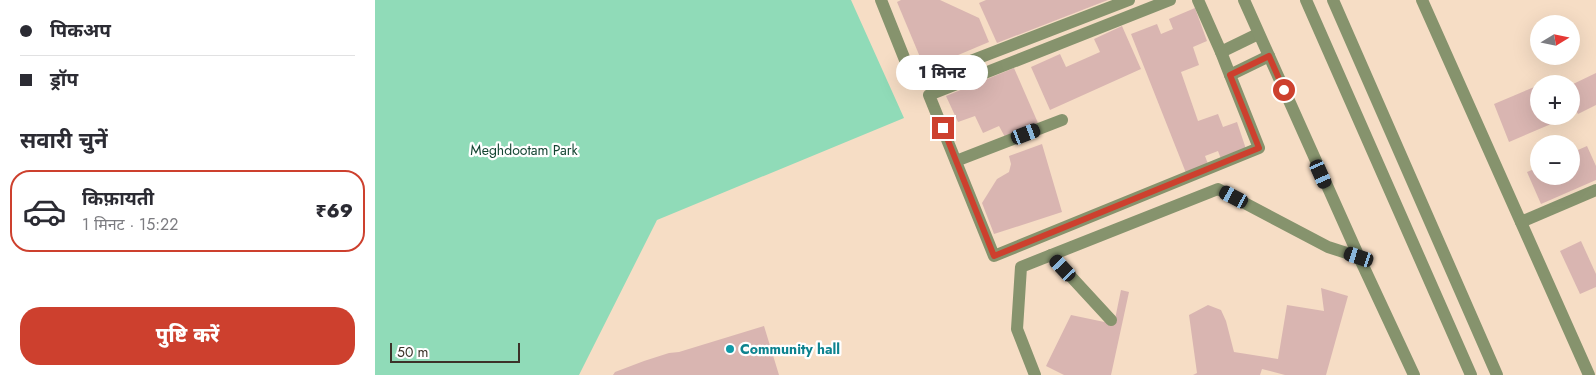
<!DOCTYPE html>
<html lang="hi">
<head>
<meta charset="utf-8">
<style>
	:root { --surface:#fff; --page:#f2f2f3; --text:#2b2b33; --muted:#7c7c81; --line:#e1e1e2; --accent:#cd402e }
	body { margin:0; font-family:Jost,"Noto Sans Devanagari",sans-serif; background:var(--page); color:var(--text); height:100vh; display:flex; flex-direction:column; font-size:19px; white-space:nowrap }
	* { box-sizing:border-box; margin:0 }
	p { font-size:16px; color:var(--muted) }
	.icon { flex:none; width:28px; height:28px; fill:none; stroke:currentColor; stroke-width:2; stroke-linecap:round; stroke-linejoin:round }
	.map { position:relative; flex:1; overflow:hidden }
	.side { display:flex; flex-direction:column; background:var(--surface); width:375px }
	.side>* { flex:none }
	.top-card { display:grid; align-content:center; height:110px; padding:0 20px; background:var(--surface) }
	.needle { width:32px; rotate:80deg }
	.fabs { position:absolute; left:1155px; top:15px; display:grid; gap:10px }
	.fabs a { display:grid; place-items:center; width:50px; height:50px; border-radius:50%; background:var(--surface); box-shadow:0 5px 20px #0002; font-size:25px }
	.scale { position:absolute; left:15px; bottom:12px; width:130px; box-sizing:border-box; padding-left:5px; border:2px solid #3c3229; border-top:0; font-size:14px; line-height:18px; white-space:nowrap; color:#3c3229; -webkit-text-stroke:4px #fff; paint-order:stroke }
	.end { position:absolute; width:22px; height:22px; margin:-11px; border:6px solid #cd402e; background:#fff; box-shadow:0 0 0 2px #fff }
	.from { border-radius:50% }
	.bubble { position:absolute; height:35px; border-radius:18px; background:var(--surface); box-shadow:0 5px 20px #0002; font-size:16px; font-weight:800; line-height:35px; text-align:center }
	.car { position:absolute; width:15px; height:30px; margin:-15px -8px; border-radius:6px; box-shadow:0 0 4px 1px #0007; background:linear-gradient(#222 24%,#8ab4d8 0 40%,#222 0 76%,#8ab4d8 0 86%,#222 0) }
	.top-card b { display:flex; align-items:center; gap:18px; height:48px; font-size:19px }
	.top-card b+b { border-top:1px solid var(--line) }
	.top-card i { width:12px; height:12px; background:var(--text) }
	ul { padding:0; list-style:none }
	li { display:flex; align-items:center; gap:15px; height:82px; margin:0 10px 8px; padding:0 10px; border:2px solid transparent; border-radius:20px }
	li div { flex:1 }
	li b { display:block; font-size:19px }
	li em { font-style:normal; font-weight:800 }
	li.current { border-color:var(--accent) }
	li>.icon { width:45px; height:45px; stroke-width:1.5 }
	h2 { padding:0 20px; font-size:22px; line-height:60px }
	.primary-button { display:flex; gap:10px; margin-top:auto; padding:10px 20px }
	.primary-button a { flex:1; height:58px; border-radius:20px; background:var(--accent); color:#fff; font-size:20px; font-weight:800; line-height:58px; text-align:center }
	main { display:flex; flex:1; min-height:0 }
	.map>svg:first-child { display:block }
	.green { fill:#90dbb8 }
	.building { fill:#d9b5b1 }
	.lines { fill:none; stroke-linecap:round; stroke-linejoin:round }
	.minor { stroke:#86936d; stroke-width:12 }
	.route { stroke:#cd402e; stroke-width:6 }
	.culture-dot { fill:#0f9aa8; stroke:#fff; stroke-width:2 }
	.labels { text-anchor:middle; stroke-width:4.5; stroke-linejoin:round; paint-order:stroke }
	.park-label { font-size:14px; fill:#144532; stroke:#fff }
	.culture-label { font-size:14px; font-weight:bold; fill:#0d838f; stroke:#fff; text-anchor:start }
</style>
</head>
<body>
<main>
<section class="side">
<div class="top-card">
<b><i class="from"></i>पिकअप</b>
<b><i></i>ड्रॉप</b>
</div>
<h2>सवारी चुनें</h2>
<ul>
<li class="current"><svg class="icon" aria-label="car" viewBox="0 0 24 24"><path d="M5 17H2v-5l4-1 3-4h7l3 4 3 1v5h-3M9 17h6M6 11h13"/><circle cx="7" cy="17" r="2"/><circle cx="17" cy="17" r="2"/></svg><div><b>किफ़ायती</b><p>1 मिनट · 15:22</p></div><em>₹69</em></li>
</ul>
<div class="primary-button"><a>पुष्टि करें</a></div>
</section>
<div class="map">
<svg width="1221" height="375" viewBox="0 0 1221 375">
	<rect width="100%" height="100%" fill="#f6ddc5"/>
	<polygon class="green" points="0,0 476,0 529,118 282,220 204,375 0,375"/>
	<g class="building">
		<polygon points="526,0 565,0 604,18 614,42 550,69 522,2"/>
		<polygon points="611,0 733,0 622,43 604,3"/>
		<polygon points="820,8 832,41 818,47 824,65 806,72 823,121 843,114 848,127 862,122 871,149 846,159 843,151 830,156 833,164 811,173 756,34 782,24 786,34 798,29 794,19"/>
		<polygon points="747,26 766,69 675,110 656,67 685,54 691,67 725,52 719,39"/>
		<polygon points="639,68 663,123 630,137 624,126 608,133 600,116 583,122 571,96"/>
		<polygon points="1221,73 1221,105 1203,114 1196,101 1196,85"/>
		<polygon points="1164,85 1164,116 1195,116 1134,142 1119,104"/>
		<polygon points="667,144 687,212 619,234 607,203 622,179 634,172 636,164 634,156"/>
		<polygon points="1212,146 1221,166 1221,180 1166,204 1152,172 1164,167 1164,176 1196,176 1196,153"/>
		<polygon points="1206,241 1221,274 1221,287 1205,294 1185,251"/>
		<polygon points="946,288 973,296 951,375 910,375 887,369 885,375 818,375 822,373 814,315 833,305 846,310 851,321 859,352 903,359 912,305 949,311"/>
		<polygon points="746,290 754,292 736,375 689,375 671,366 696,315 739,324"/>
		<polygon points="389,326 404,375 238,375 240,372 269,361 294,353 304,352"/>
	</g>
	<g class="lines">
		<g class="minor">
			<polyline points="506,0 536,75 543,77 567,72 754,0"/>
			<polyline points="795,0 554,95 619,256 884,148 855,75 894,56"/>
			<polyline points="823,0 846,52 883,34"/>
			<polyline points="869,0 984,257 1039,375"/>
			<polyline points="931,0 1096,375"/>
			<polyline points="958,0 1122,375"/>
			<polyline points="1047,0 1214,375"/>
			<polyline points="846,52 855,75"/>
			<polyline points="581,161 687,120"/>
			<polyline points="1146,222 1221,190"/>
			<polyline points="676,255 736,320"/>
			<polyline points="660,375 642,329 646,267 843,189 953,247 984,257"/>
		</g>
	</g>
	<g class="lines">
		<polyline class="route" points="568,128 619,256 884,148 855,75 894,56 909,90"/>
	</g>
	<circle class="culture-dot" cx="355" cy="349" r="5"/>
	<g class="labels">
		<g class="park-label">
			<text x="149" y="155">Meghdootam Park</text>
		</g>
		<g class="culture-label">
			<text x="365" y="354">Community hall</text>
		</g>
	</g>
</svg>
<div class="fabs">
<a><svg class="needle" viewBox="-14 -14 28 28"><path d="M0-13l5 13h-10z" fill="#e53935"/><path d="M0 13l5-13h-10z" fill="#7c7c81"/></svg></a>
<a>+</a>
<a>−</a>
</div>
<div class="scale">50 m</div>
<i class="end from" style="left:909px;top:90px"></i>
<i class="end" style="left:568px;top:128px"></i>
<div class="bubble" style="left:521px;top:55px;width:92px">1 मिनट</div>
<i class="car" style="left:651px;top:134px;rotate:69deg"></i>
<i class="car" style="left:946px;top:174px;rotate:156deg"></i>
<i class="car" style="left:859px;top:197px;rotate:298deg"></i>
<i class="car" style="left:984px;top:257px;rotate:288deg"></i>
<i class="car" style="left:688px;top:268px;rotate:317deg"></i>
</div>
</main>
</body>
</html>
